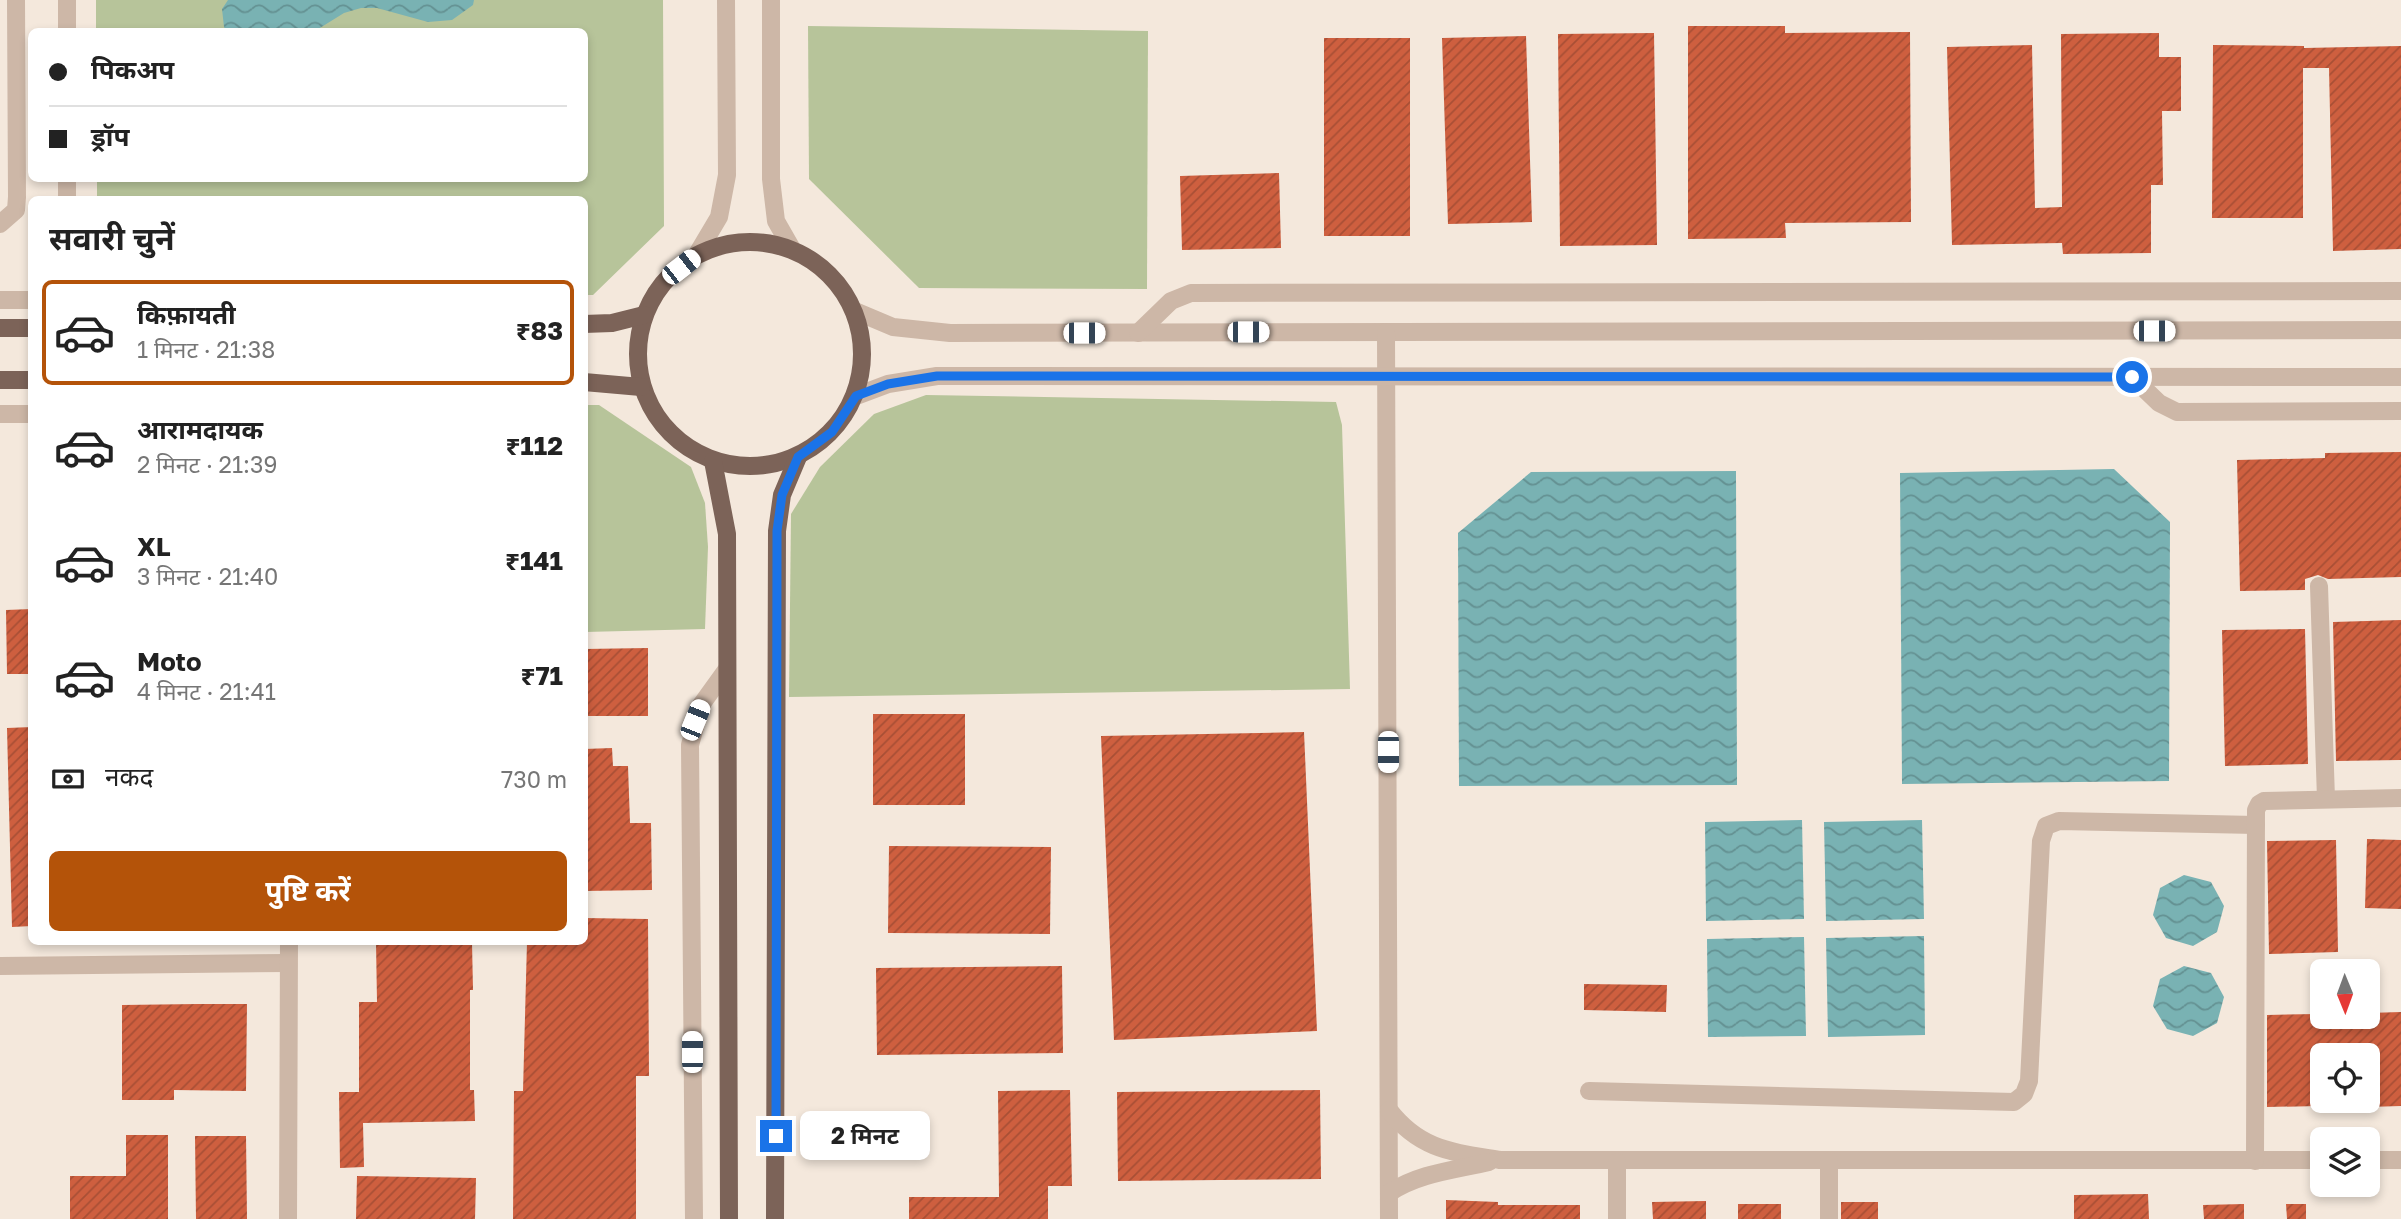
<!DOCTYPE html>
<html lang="hi">
<head>
<meta charset="utf-8">
<style>
	:root { --surface:#fff; --page:#f2f2f2; --text:#222; --muted:#767676; --line:#e0e0e0; --accent:#b45309 }
	body { margin:0; font-family:"Golos Text","Noto Sans Devanagari",sans-serif; background:var(--page); color:var(--text); height:100vh; display:flex; flex-direction:column; font-size:26px; white-space:nowrap }
	* { box-sizing:border-box; margin:0 }
	p { font-size:23px; color:var(--muted) }
	.icon { flex:none; width:38px; height:38px; fill:none; stroke:currentColor; stroke-width:2; stroke-linecap:round; stroke-linejoin:round }
	.map { position:relative; flex:1; overflow:hidden }
	.details { position:absolute; left:28px; top:196px; width:560px; height:749px; display:flex; flex-direction:column; background:var(--surface); border-radius:10px; box-shadow:0 4px 10px #0003 }
	.details>* { flex:none }
	.banner { position:absolute; left:28px; top:28px; width:560px; height:154px; border-radius:10px; box-shadow:0 4px 10px #0003; display:grid; align-content:center; height:154px; padding:0 21px; background:var(--surface) }
	.needle { width:46px; rotate:179deg }
	.buttons { position:absolute; left:2310px; top:959px; display:grid; gap:14px }
	.buttons a { display:grid; place-items:center; width:70px; height:70px; border-radius:10px; background:var(--surface); box-shadow:0 4px 10px #0003; font-size:35px }
	.end { position:absolute; width:32px; height:32px; margin:-16px; border:9px solid #1a73e8; background:#fff; box-shadow:0 0 0 4px #fff }
	.from { border-radius:50% }
	.bubble { position:absolute; height:49px; border-radius:10px; background:var(--surface); box-shadow:0 4px 10px #0003; font-size:23px; font-weight:700; line-height:49px; text-align:center }
	.car { position:absolute; width:21px; height:42px; margin:-21px -10px; border-radius:9px; box-shadow:0 0 5px 2px #0007; background:linear-gradient(#fff 24%,#345 0 40%,#fff 0 76%,#345 0 86%,#fff 0) }
	.banner b { display:flex; align-items:center; gap:24px; height:66px; font-size:26px }
	.banner b+b { border-top:2px solid var(--line) }
	.banner i { width:18px; height:18px; background:var(--text) }
	ul { padding:0; list-style:none }
	li { display:flex; align-items:center; gap:21px; height:105px; margin:0 14px 10px; padding:0 7px; border:4px solid transparent; border-radius:10px }
	li div { flex:1 }
	li b { display:block; font-size:26px }
	li em { font-style:normal; font-weight:700 }
	li.active { border-color:var(--accent) }
	li>.icon { width:63px; height:63px; stroke-width:1.5 }
	h2 { padding:0 21px; font-size:32px; line-height:84px }
	.pay { display:flex; align-items:center; gap:18px; height:77px; padding:0 21px; font-size:26px }
	.pay p { margin-inline-start:auto }
	.action { display:flex; gap:14px; margin-top:auto; padding:14px 21px }
	.action a { flex:1; height:80px; border-radius:10px; background:var(--accent); color:#fff; font-size:28px; font-weight:700; line-height:80px; text-align:center }
	.map>svg:first-child { display:block }
	.green { fill:#b7c49a }
	.water { fill:url(#water-waves) }
	.building { fill:url(#building-hatch) }
	.lines { fill:none; stroke-linecap:round; stroke-linejoin:round }
	.minor { stroke:#cdb7a7; stroke-width:18 }
	.major { stroke:#7c6358; stroke-width:18 }
	.route { stroke:#1a73e8; stroke-width:9 }
</style>
</head>
<body>
<div class="map">
<svg width="2401" height="1219" viewBox="0 0 2401 1219">
	<defs>
		<pattern id="water-waves" width="16" height="10" patternUnits="userSpaceOnUse" patternTransform="scale(1.75)"><rect width="16" height="10" fill="#79b2b3"/><path d="M0 5q4-4 8 0t8 0" fill="none" stroke="#649192"/></pattern>
		<pattern id="building-hatch" width="6" height="6" patternUnits="userSpaceOnUse" patternTransform="scale(1.75)"><rect width="6" height="6" fill="#ce5f3f"/><path d="M-1 1l2-2M0 6l6-6M5 7l2-2" fill="none" stroke="#a84f35"/></pattern>
	</defs>
	<rect width="100%" height="100%" fill="#f4e8dc"/>
	<g class="green">
		<polygon points="96,0 663,0 664,226 593,295 585,295 584,200 97,199 97,178 584,178 584,32 96,31"/>
		<polygon points="808,26 1148,31 1147,289 919,288 809,179"/>
		<polygon points="926,395 1336,402 1342,425 1350,689 789,697 791,514 820,467 874,414"/>
		<polygon points="585,405 599,405 691,467 705,503 708,547 705,629 585,632"/>
	</g>
	<g class="water">
		<polygon points="228,0 474,0 473,5 452,20 428,22 377,8 361,8 344,13 315,31 227,32 224,27 222,9"/>
		<polygon points="2114,469 2170,522 2169,781 1902,784 1900,473"/>
		<polygon points="1736,471 1737,785 1459,786 1458,533 1531,472"/>
		<polygon points="1802,820 1804,919 1706,921 1705,822"/>
		<polygon points="1922,820 1924,919 1826,921 1824,822"/>
		<polygon points="2184,875 2211,882 2224,906 2217,932 2193,946 2166,938 2153,915 2160,888"/>
		<polygon points="1924,936 1925,1035 1828,1037 1826,938"/>
		<polygon points="1804,937 1806,1036 1708,1037 1707,939"/>
		<polygon points="2184,966 2211,973 2224,997 2217,1023 2193,1036 2167,1029 2153,1006 2160,979"/>
	</g>
	<g class="building">
		<polygon points="1688,26 1785,26 1785,33 1910,32 1911,222 1785,223 1786,238 1688,239"/>
		<polygon points="1654,33 1657,245 1560,246 1558,34"/>
		<polygon points="2159,33 2159,57 2181,57 2181,111 2162,111 2163,185 2151,185 2151,253 2063,254 2062,243 1952,245 1947,47 2032,45 2035,208 2062,207 2061,34"/>
		<polygon points="1526,36 1532,222 1448,224 1442,38"/>
		<rect x="1324" y="38" width="86" height="198"/>
		<polygon points="2213,45 2304,46 2304,48 2401,46 2401,249 2333,251 2329,68 2303,68 2303,218 2212,218"/>
		<polygon points="1279,173 1281,248 1182,250 1180,176"/>
		<polygon points="2401,452 2401,577 2328,579 2318,575 2305,579 2305,590 2240,591 2237,460 2325,458 2325,453"/>
		<polygon points="32,609 32,674 7,674 6,610"/>
		<polygon points="2401,620 2401,760 2336,761 2333,622"/>
		<polygon points="2305,629 2308,764 2225,766 2222,630"/>
		<polygon points="648,648 648,716 584,716 584,649"/>
		<rect x="873" y="714" width="92" height="91"/>
		<polygon points="32,727 32,926 12,927 7,728"/>
		<polygon points="1304,732 1317,1031 1114,1040 1101,736"/>
		<polygon points="612,748 613,766 628,766 630,823 651,823 652,890 584,891 584,749"/>
		<polygon points="2367,839 2401,840 2401,909 2365,908"/>
		<polygon points="2336,840 2338,952 2269,954 2267,841"/>
		<polygon points="889,846 1051,847 1050,934 888,933"/>
		<polygon points="584,918 648,919 649,1076 636,1076 636,1219 513,1219 514,1091 523,1091 527,942 584,942"/>
		<polygon points="376,942 472,942 473,990 470,990 470,1090 474,1090 475,1121 363,1123 364,1167 340,1168 339,1092 359,1092 359,1002 377,1002"/>
		<polygon points="1062,966 1063,1053 877,1055 876,968"/>
		<polygon points="1584,984 1667,985 1666,1012 1584,1010"/>
		<polygon points="198,1004 247,1004 246,1091 174,1090 174,1100 122,1100 122,1005"/>
		<polygon points="2401,1012 2401,1106 2368,1107 2368,1055 2318,1055 2319,1106 2267,1107 2267,1015 2317,1014 2317,1017 2368,1017 2368,1013"/>
		<polygon points="1070,1090 1072,1186 1048,1186 1048,1219 909,1219 909,1197 999,1197 998,1091"/>
		<polygon points="1320,1090 1321,1179 1118,1181 1117,1092"/>
		<polygon points="126,1135 168,1135 168,1219 70,1219 70,1176 126,1176"/>
		<polygon points="195,1136 246,1136 247,1219 196,1219"/>
		<polygon points="357,1176 476,1178 475,1219 356,1219"/>
		<polygon points="2148,1194 2149,1219 2074,1219 2074,1195"/>
		<polygon points="1446,1200 1498,1202 1498,1205 1580,1205 1580,1219 1446,1219"/>
		<polygon points="1706,1201 1706,1219 1653,1219 1652,1202"/>
		<rect x="1841" y="1202" width="37" height="17"/>
		<rect x="1738" y="1204" width="43" height="15"/>
		<polygon points="2244,1204 2244,1219 2204,1219 2203,1205"/>
		<polygon points="2286,1204 2306,1204 2306,1219 2287,1219"/>
	</g>
	<g class="lines">
		<g class="minor">
			<polyline points="67,0 67,32"/>
			<polyline points="771,0 771,179 776,221 792,249"/>
			<polyline points="67,178 67,200"/>
			<polyline points="0,224 16,210 17,197 16,0"/>
			<polyline points="697,254 719,217 727,175 726,0"/>
			<polyline points="0,300 32,300"/>
			<polyline points="855,311 893,327 950,333 2401,330"/>
			<polyline points="1386,332 1389,1219"/>
			<polyline points="1138,333 1171,301 1191,293 2401,291"/>
			<polyline points="2132,377 2159,403 2177,412 2401,411"/>
			<polyline points="856,396 888,384 937,376 2401,377"/>
			<polyline points="0,414 32,414"/>
			<polyline points="2319,586 2326,799"/>
			<polyline points="0,966 288,963"/>
			<polyline points="1589,1091 2014,1102 2024,1094 2029,1081 2041,841 2046,826 2059,821 2256,825"/>
			<path d="M1389,1110C1420,1150 1452,1152 1500,1160H2322"/>
			<polyline points="2368,1160 2401,1160"/>
			<polyline points="2255,1161 2256,810 2259,804 2264,801 2401,798"/>
			<polyline points="1617,1162 1617,1219"/>
			<path d="M1389,1193C1419,1173 1455,1170 1489,1162"/>
			<polyline points="288,1219 289,942"/>
			<polyline points="694,1219 690,745 701,705 727,669"/>
			<polyline points="1829,1219 1829,1161"/>
		</g>
		<g class="major">
			<circle cx="750" cy="354" r="112"/>
			<polyline points="584,324 612,323 644,315"/>
			<polyline points="0,328 32,328"/>
			<polyline points="0,380 32,380"/>
			<polyline points="584,382 641,387"/>
			<polyline points="713,461 727,534 729,1219"/>
			<polyline points="775,1219 777,531 782,495 798,457"/>
		</g>
	</g>
	<g class="lines">
		<polyline class="route" points="776,1136 777,531 782,495 798,457 832,432 856,396 888,384 937,376 2132,377"/>
	</g>
</svg>
<div class="buttons">
<a><svg class="needle" viewBox="-14 -14 28 28"><path d="M0-13l5 13h-10z" fill="#e53935"/><path d="M0 13l5-13h-10z" fill="#767676"/></svg></a>
<a><svg class="icon" aria-label="locate" viewBox="0 0 24 24"><circle cx="12" cy="12" r="6"/><path d="M12 2v4M12 18v4M2 12h4M18 12h4"/></svg></a>
<a><svg class="icon" aria-label="layers" viewBox="0 0 24 24"><path d="M12 4l9 5-9 5-9-5zM3 14l9 5 9-5"/></svg></a>
</div>
<i class="end from" style="left:2132px;top:377px"></i>
<i class="end" style="left:776px;top:1136px"></i>
<div class="bubble" style="left:800px;top:1111px;width:130px">2 मिनट</div>
<i class="car" style="left:681px;top:267px;rotate:52deg"></i>
<i class="car" style="left:2154px;top:331px;rotate:90deg"></i>
<i class="car" style="left:1248px;top:332px;rotate:90deg"></i>
<i class="car" style="left:1084px;top:333px;rotate:90deg"></i>
<i class="car" style="left:695px;top:720px;rotate:22deg"></i>
<i class="car" style="left:1388px;top:752px;rotate:180deg"></i>
<i class="car" style="left:692px;top:1052px;rotate:0deg"></i>
<div class="banner">
<b><i class="from"></i>पिकअप</b>
<b><i></i>ड्रॉप</b>
</div>
<section class="details">
<h2>सवारी चुनें</h2>
<ul>
<li class="active"><svg class="icon" aria-label="car" viewBox="0 0 24 24"><path d="M5 17H2v-5l4-1 3-4h7l3 4 3 1v5h-3M9 17h6M6 11h13"/><circle cx="7" cy="17" r="2"/><circle cx="17" cy="17" r="2"/></svg><div><b>किफ़ायती</b><p>1 मिनट · 21:38</p></div><em>₹83</em></li>
<li><svg class="icon" aria-label="car" viewBox="0 0 24 24"><path d="M5 17H2v-5l4-1 3-4h7l3 4 3 1v5h-3M9 17h6M6 11h13"/><circle cx="7" cy="17" r="2"/><circle cx="17" cy="17" r="2"/></svg><div><b>आरामदायक</b><p>2 मिनट · 21:39</p></div><em>₹112</em></li>
<li><svg class="icon" aria-label="car" viewBox="0 0 24 24"><path d="M5 17H2v-5l4-1 3-4h7l3 4 3 1v5h-3M9 17h6M6 11h13"/><circle cx="7" cy="17" r="2"/><circle cx="17" cy="17" r="2"/></svg><div><b>XL</b><p>3 मिनट · 21:40</p></div><em>₹141</em></li>
<li><svg class="icon" aria-label="car" viewBox="0 0 24 24"><path d="M5 17H2v-5l4-1 3-4h7l3 4 3 1v5h-3M9 17h6M6 11h13"/><circle cx="7" cy="17" r="2"/><circle cx="17" cy="17" r="2"/></svg><div><b>Moto</b><p>4 मिनट · 21:41</p></div><em>₹71</em></li>
</ul>
<div class="pay"><svg class="icon" aria-label="cash" viewBox="0 0 24 24"><path d="M3 7h18v10H3z"/><circle cx="12" cy="12" r="2"/></svg>नकद<p>730 m</p></div>
<div class="action"><a>पुष्टि करें</a></div>
</section>
</div>
</body>
</html>
